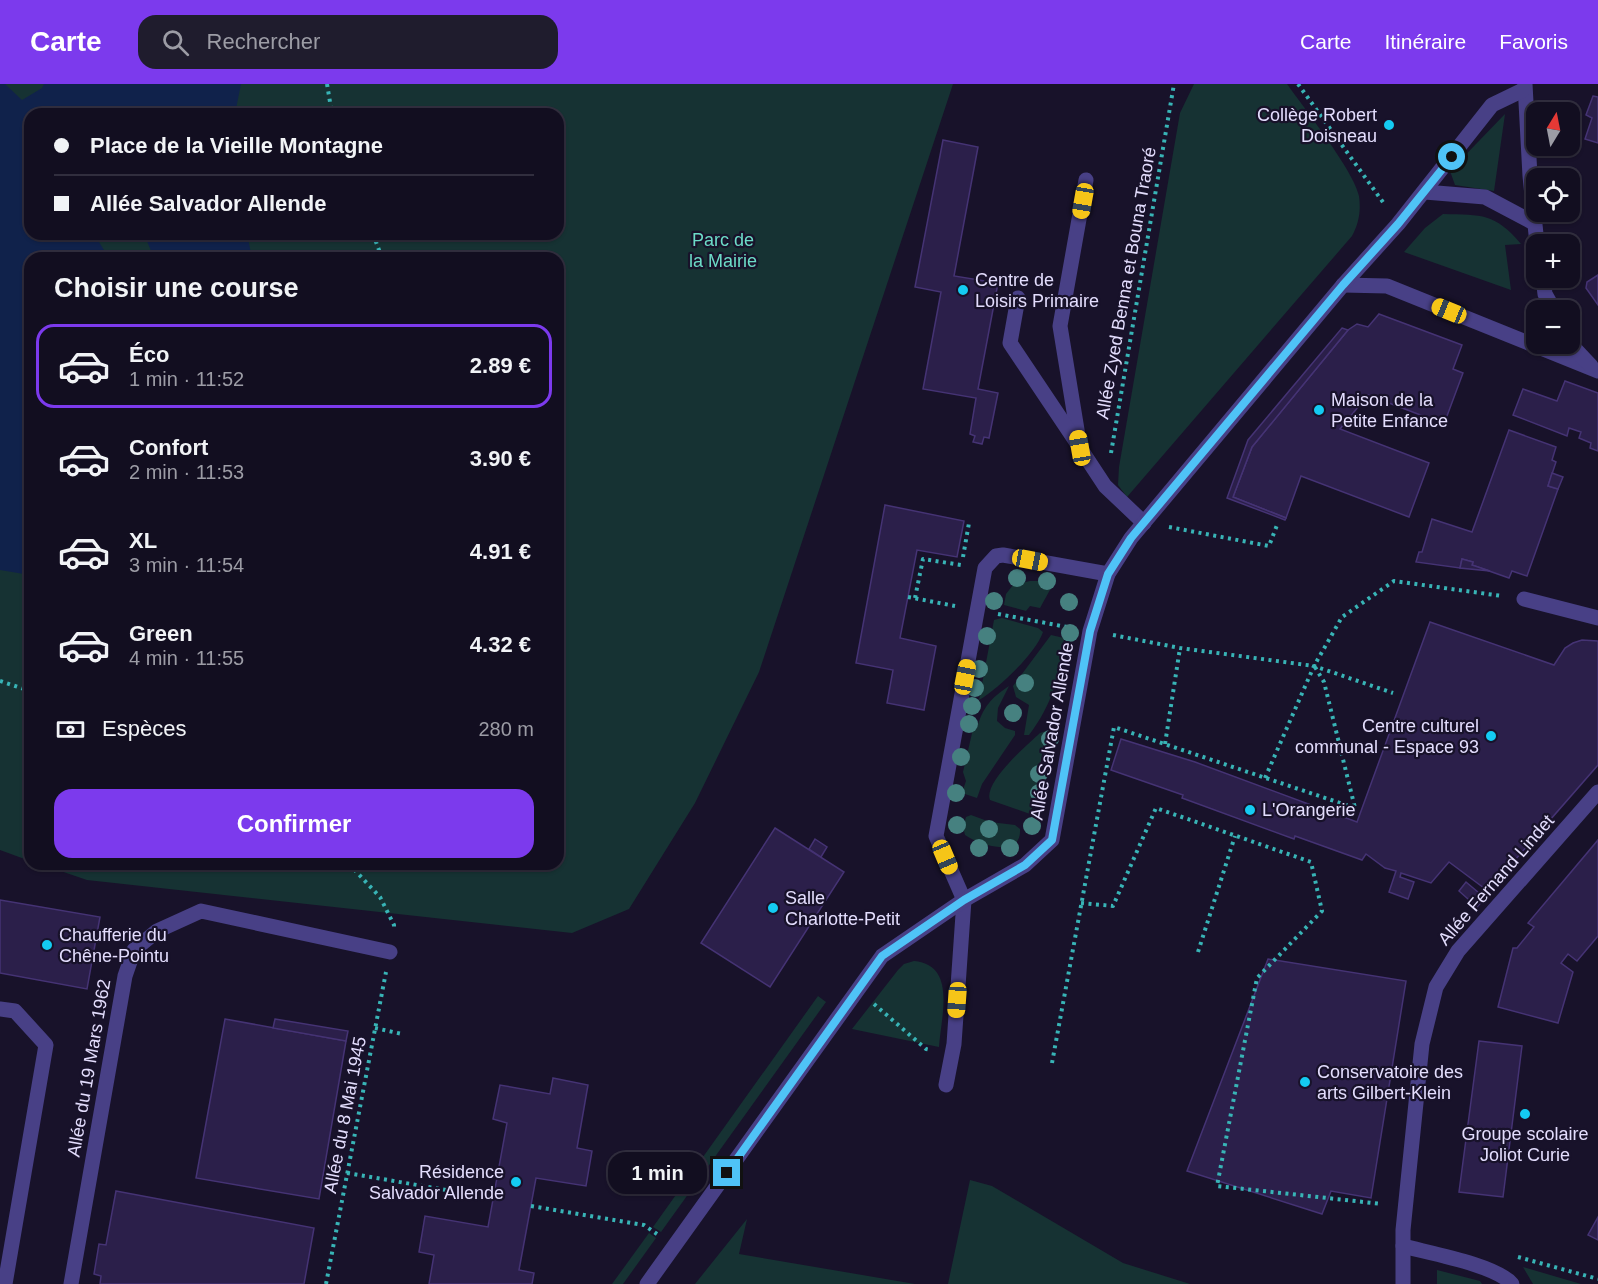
<!DOCTYPE html>
<html lang="fr">
<head>
<meta charset="utf-8">
<style>
	:root { --surface:#120e20; --page:#1f1c2d; --text:#f1f3f6; --muted:#9c9ca5; --line:#312e3e; --accent:#7c3aed }
	body { margin:0; font-family:Helvetica,sans-serif; background:var(--page); color:var(--text); height:100vh; display:flex; flex-direction:column; font-size:22px; white-space:nowrap }
	* { box-sizing:border-box; margin:0 }
	p { font-size:20px; color:var(--muted) }
	.icon { flex:none; width:33px; height:33px; fill:none; stroke:currentColor; stroke-width:2; stroke-linecap:round; stroke-linejoin:round }
	.map { position:relative; flex:1; overflow:hidden }
	.drawer { position:absolute; left:24px; top:168px; width:540px; height:618px; display:flex; flex-direction:column; background:var(--surface); border-radius:18px; box-shadow:0 2px 4px #0004,0 0 0 2px var(--line) }
	.drawer>* { flex:none }
	.banner { position:absolute; left:24px; top:24px; width:540px; height:132px; border-radius:18px; box-shadow:0 2px 4px #0004,0 0 0 2px var(--line); display:grid; align-content:center; height:132px; padding:0 30px; background:var(--surface) }
	.needle { width:39px; rotate:10deg }
	.fabs { position:absolute; left:1526px; top:18px; display:grid; gap:12px }
	.fabs a { display:grid; place-items:center; width:54px; height:54px; border-radius:12px; background:var(--surface); box-shadow:0 2px 4px #0004,0 0 0 2px var(--line); font-size:30px }
	.end { position:absolute; width:27px; height:27px; margin:-14px; border:8px solid #4fc3f7; background:#111; box-shadow:0 0 0 3px #111 }
	.from { border-radius:50% }
	.bubble { position:absolute; height:42px; border-radius:18px; background:var(--surface); box-shadow:0 2px 4px #0004,0 0 0 2px var(--line); font-size:20px; font-weight:800; line-height:42px; text-align:center }
	.car { position:absolute; width:18px; height:36px; margin:-18px -9px; border-radius:8px; box-shadow:0 0 4px 2px #0007; background:linear-gradient(#f5c518 24%,#345 0 40%,#f5c518 0 76%,#345 0 86%,#f5c518 0) }
	.banner b { display:flex; align-items:center; gap:21px; height:57px; font-size:22px }
	.banner b+b { border-top:2px solid var(--line) }
	.banner i { width:15px; height:15px; background:var(--text) }
	ul { padding:0; list-style:none }
	li { display:flex; align-items:center; gap:18px; height:84px; margin:0 12px 9px; padding:0 18px; border:3px solid transparent; border-radius:18px }
	li div { flex:1 }
	li b { display:block; font-size:22px }
	li em { font-style:normal; font-weight:800 }
	li.on { border-color:var(--accent) }
	li>.icon { width:54px; height:54px; stroke-width:1.5 }
	h2 { padding:0 30px; font-size:27px; line-height:72px }
	.pay { display:flex; align-items:center; gap:15px; height:66px; padding:0 30px; font-size:22px }
	.pay p { margin-inline-start:auto }
	.primary-button { display:flex; gap:12px; margin-top:auto; padding:12px 30px }
	.primary-button a { flex:1; height:69px; border-radius:18px; background:var(--accent); color:#fff; font-size:24px; font-weight:800; line-height:69px; text-align:center }
	header { display:flex; align-items:center; gap:36px; box-sizing:border-box; height:84px; padding:0 30px; background:var(--accent); color:#fff }
	header strong { font-size:28px }
	nav { display:flex; gap:33px; margin-inline-start:auto; font-size:21px }
	.search { width:420px; height:54px; background:var(--page); display:flex; align-items:center; gap:15px; box-sizing:border-box; padding:0 21px; border-radius:18px; color:var(--muted); font-size:22px }
	.map>svg:first-child { display:block }
	.green { fill:#163233; fill-rule:evenodd }
	.water { fill:#10224b }
	.building { fill:#2b1f4a; stroke:#453374; stroke-width:1.5 }
	.lines { fill:none; stroke-linecap:round; stroke-linejoin:round }
	.path { stroke:#38b4b6; stroke-width:4; stroke-dasharray:3 4.5; stroke-linecap:butt }
	.minor { stroke:#484086; stroke-width:15 }
	.tree { fill:#468180 }
	.route { stroke:#4fc3f7; stroke-width:8 }
	.poi-dot { fill:#14cbf2; stroke:#18122a; stroke-width:2 }
	.labels { text-anchor:middle; stroke-width:4.5; stroke-linejoin:round; paint-order:stroke }
	.poi-label { font-size:18px; fill:#e3ddfd; stroke:#18122a; text-anchor:start }
	.park-label { font-size:18px; fill:#6cdbc7; stroke:#18122a }
	.street-label { font-size:18px; fill:#e3ddfd; stroke:#18122a }
</style>
</head>
<body>
<header>
<strong>Carte</strong>
<div class="search"><svg class="icon" aria-label="search" viewBox="0 0 24 24"><circle cx="10" cy="10" r="6"/><path d="M15 15l6 6"/></svg>Rechercher</div>
<nav><a>Carte</a><a>Itinéraire</a><a>Favoris</a></nav>
</header>
<div class="map">
<svg width="1598" height="1200" viewBox="0 0 1598 1200">
	<rect width="100%" height="100%" fill="#18122a"/>
	<g class="green">
		<path d="M0,0H953L759,588L695,719L629,825L572,849L87,796L40,780H558V174H30V777L0,766ZM30,30H558V150H30Z"/>
		<path d="M1194,0H1287C1304,24 1354,87 1359,112C1361,127 1359,139 1352,152L1127,413L1118,401L1119,383L1180,29Z"/>
		<polygon points="1505,30 1494,107 1455,101 1450,87"/>
		<path d="M1443,130C1482,131 1495,129 1521,160L1505,161L1511,206L1404,168L1425,144Z"/>
		<polygon points="1030,497 1039,497 1051,504 1040,524 1030,522 1026,527 1004,521 1006,510 1013,501"/>
		<path d="M1002,534L1038,544L1043,548C1036,569 999,604 979,616L994,536Z"/>
		<path d="M1051,551L1064,554C1060,592 1052,621 1029,651H1024L1029,621L1016,613L1013,602Z"/>
		<path d="M1009,602L998,624L997,637L1005,644L1015,647V651L982,700L977,714L962,709L966,697L963,688L973,645L977,644C983,623 991,614 1009,602Z"/>
		<path d="M1046,647L1034,719L1030,730L990,716C983,699 1027,661 1040,649Z"/>
		<path d="M971,731L990,738L1015,741L1020,745C1022,775 979,761 965,751L963,743L966,733Z"/>
		<path d="M914,877C957,881 941,932 939,963L852,945L898,886L904,880Z"/>
		<polygon points="818,912 826,918 661,1148 653,1143"/>
		<polygon points="970,1096 992,1102 1123,1179 1190,1200 948,1200"/>
		<polygon points="747,1135 739,1170 915,1200 695,1200"/>
		<polygon points="649,1149 656,1154 623,1200 612,1200"/>
		<polygon points="1523,1183 1581,1200 1533,1200"/>
		<polygon points="1437,1186 1480,1197 1482,1200 1437,1200"/>
	</g>
	<g class="water">
		<polygon points="0,0 5,0 22,16 42,4 44,0 241,0 235,30 30,30 30,150 94,150 109,174 30,174 30,491 0,486"/>
		<polygon points="144,150 247,150 252,174 154,174"/>
	</g>
	<g class="building">
		<polygon points="1593,12 1598,13 1598,59 1585,55 1592,34 1586,31"/>
		<polygon points="943,56 978,63 954,192 998,199 978,305 998,309 989,354 984,353 982,360 973,358 975,352 970,350 976,314 923,305 941,208 915,203"/>
		<polygon points="1598,191 1598,221 1586,204 1587,198"/>
		<polygon points="1379,230 1462,261 1453,285 1463,289 1444,340 1368,311 1340,345 1429,379 1409,433 1301,392 1286,434 1233,413 1252,363 1348,246 1357,240 1368,243"/>
		<polygon points="1342,244 1348,246 1252,363 1233,413 1286,434 1285,436 1227,414 1248,356"/>
		<polygon points="1565,297 1598,309 1598,367 1590,364 1591,359 1579,354 1581,348 1569,344 1567,352 1513,331 1523,305 1557,317"/>
		<polygon points="1509,346 1556,363 1552,376 1556,378 1548,402 1558,405 1527,492 1512,487 1509,494 1472,481 1473,478 1462,475 1460,484 1416,478 1419,468 1422,468 1432,435 1472,448"/>
		<polygon points="1552,389 1563,393 1558,405 1548,402"/>
		<polygon points="885,421 964,437 957,473 917,466 900,554 936,562 924,626 887,619 893,586 856,579"/>
		<polygon points="1462,475 1473,478 1472,481 1490,487 1460,484"/>
		<polygon points="1430,538 1554,581 1565,564 1573,559 1582,556 1598,557 1598,681 1488,807 1449,778 1431,799 1401,789 1400,793 1414,798 1408,815 1389,808 1396,787 1385,784 1366,770 1362,776 1295,752 1294,755 1182,714 1183,711 1111,686 1121,655 1195,678 1357,738"/>
		<polygon points="775,744 844,788 770,903 701,859"/>
		<polygon points="815,755 827,763 821,773 809,765"/>
		<polygon points="1598,756 1598,852 1577,877 1568,870 1561,879 1573,888 1558,939 1498,923 1513,864 1517,864 1534,843 1528,839"/>
		<polygon points="1466,798 1485,814 1477,823 1459,807"/>
		<polygon points="0,816 100,833 87,905 0,889"/>
		<polygon points="1268,875 1406,897 1371,1114 1331,1107 1322,1130 1187,1087"/>
		<polygon points="225,935 346,957 319,1115 196,1094"/>
		<polygon points="275,935 348,947 346,957 273,944"/>
		<polygon points="1479,957 1522,962 1503,1113 1459,1108"/>
		<polygon points="553,994 588,1001 577,1064 592,1067 586,1102 536,1094 519,1186 534,1189 532,1200 429,1200 434,1171 419,1168 425,1132 488,1143 507,1039 493,1035 500,1001 550,1010"/>
		<polygon points="116,1107 314,1144 304,1200 100,1200 101,1192 94,1190 99,1160 106,1161"/>
		<polygon points="1598,1133 1598,1156 1588,1151"/>
	</g>
	<g class="lines">
		<g class="path">
			<polyline points="327,0 332,30"/>
			<polyline points="1298,0 1385,121"/>
			<polyline points="373,150 382,174"/>
			<polyline points="1111,369 1174,0"/>
			<polyline points="1169,443 1269,462 1277,441"/>
			<polyline points="963,473 969,439"/>
			<polyline points="908,513 955,522"/>
			<polyline points="915,514 923,475 961,481"/>
			<polyline points="998,530 1067,543"/>
			<polyline points="1113,551 1180,564 1314,582 1393,609"/>
			<polyline points="1315,583 1324,598 1355,724"/>
			<polyline points="0,597 30,607"/>
			<polyline points="1165,660 1180,564"/>
			<polyline points="1265,694 1314,582 1342,533 1394,497 1502,512"/>
			<polyline points="349,780 380,813 394,841 394,846"/>
			<polyline points="1081,819 1113,822 1156,724 1311,778 1322,827 1257,894 1217,1102 1382,1120"/>
			<polyline points="1198,868 1235,752"/>
			<polyline points="874,920 926,965 931,966"/>
			<polyline points="375,944 402,950"/>
			<polyline points="1052,979 1114,643 1355,724"/>
			<polyline points="347,1089 493,1114"/>
			<polyline points="531,1122 644,1141 657,1150"/>
			<polyline points="1518,1173 1598,1195"/>
			<polyline points="326,1200 386,888"/>
		</g>
		<g class="minor">
			<polyline points="1525,0 1530,92 1537,160"/>
			<polyline points="1086,96 1060,242 1080,364 1105,402 1144,439"/>
			<polyline points="1425,108 1485,113 1534,139"/>
			<polyline points="1543,194 1545,210 1554,226"/>
			<polyline points="1343,201 1387,202 1598,287"/>
			<polyline points="1018,214 1010,259 1077,359"/>
			<polyline points="1569,254 1575,265 1591,282"/>
			<polyline points="1524,515 1598,534"/>
			<polyline points="0,925 15,927 46,961 5,1200"/>
			<polyline points="946,1001 954,960 964,816 936,752 985,484 996,472 1003,471 1108,490"/>
			<path d="M1403,1162C1429,1169 1496,1181 1512,1200"/>
			<polyline points="71,1200 125,892 134,866 157,847 201,827 390,868"/>
			<polyline points="647,1200 882,872 964,816 1025,781 1052,756 1090,547 1108,490 1131,454 1343,201 1398,140 1492,21 1523,6"/>
			<polyline points="1403,1200 1403,1146 1422,960 1436,903 1458,867 1598,708"/>
		</g>
	</g>
	<g class="tree">
		<circle cx="1017" cy="494" r="9"/>
		<circle cx="1047" cy="497" r="9"/>
		<circle cx="994" cy="517" r="9"/>
		<circle cx="1069" cy="518" r="9"/>
		<circle cx="1070" cy="549" r="9"/>
		<circle cx="987" cy="552" r="9"/>
		<circle cx="979" cy="585" r="9"/>
		<circle cx="1025" cy="599" r="9"/>
		<circle cx="975" cy="604" r="9"/>
		<circle cx="972" cy="622" r="9"/>
		<circle cx="1013" cy="629" r="9"/>
		<circle cx="969" cy="640" r="9"/>
		<circle cx="1050" cy="655" r="9"/>
		<circle cx="961" cy="673" r="9"/>
		<circle cx="1039" cy="690" r="9"/>
		<circle cx="956" cy="709" r="9"/>
		<circle cx="1039" cy="709" r="9"/>
		<circle cx="957" cy="741" r="9"/>
		<circle cx="1032" cy="742" r="9"/>
		<circle cx="989" cy="745" r="9"/>
		<circle cx="979" cy="764" r="9"/>
		<circle cx="1010" cy="764" r="9"/>
	</g>
	<g class="lines">
		<polyline class="route" points="727,1089 882,872 964,816 1025,781 1052,756 1090,547 1108,490 1131,454 1343,201 1398,140 1452,73"/>
	</g>
	<g class="poi-dot">
		<circle cx="1389" cy="41" r="6"/>
		<circle cx="963" cy="206" r="6"/>
		<circle cx="1319" cy="326" r="6"/>
		<circle cx="1491" cy="652" r="6"/>
		<circle cx="1250" cy="726" r="6"/>
		<circle cx="773" cy="824" r="6"/>
		<circle cx="47" cy="861" r="6"/>
		<circle cx="1305" cy="998" r="6"/>
		<circle cx="1525" cy="1030" r="6"/>
		<circle cx="516" cy="1098" r="6"/>
	</g>
	<g class="labels">
		<g class="poi-label">
			<text x="1377" y="37" text-anchor="end">Collège Robert<tspan x="1377" dy="21">Doisneau</tspan></text>
			<text x="975" y="202">Centre de<tspan x="975" dy="21">Loisirs Primaire</tspan></text>
			<text x="1331" y="322">Maison de la<tspan x="1331" dy="21">Petite Enfance</tspan></text>
			<text x="1479" y="648" text-anchor="end">Centre culturel<tspan x="1479" dy="21">communal - Espace 93</tspan></text>
			<text x="1262" y="732">L'Orangerie</text>
			<text x="785" y="820">Salle<tspan x="785" dy="21">Charlotte-Petit</tspan></text>
			<text x="59" y="857">Chaufferie du<tspan x="59" dy="21">Chêne-Pointu</tspan></text>
			<text x="1317" y="994">Conservatoire des<tspan x="1317" dy="21">arts Gilbert-Klein</tspan></text>
			<text x="1525" y="1056" text-anchor="middle">Groupe scolaire<tspan x="1525" dy="21">Joliot Curie</tspan></text>
			<text x="504" y="1094" text-anchor="end">Résidence<tspan x="504" dy="21">Salvador Allende</tspan></text>
		</g>
		<g class="park-label">
			<text x="723" y="162">Parc de<tspan x="723" dy="21">la Mairie</tspan></text>
		</g>
		<g class="street-label">
			<text transform="translate(1126 199) rotate(-80)" y="6">Allée Zyed Benna et Bouna Traoré</text>
			<text transform="translate(1052 647) rotate(-80)" y="6">Allée Salvador Allende</text>
			<text transform="translate(1496 796) rotate(-49)" y="6">Allée Fernand Lindet</text>
			<text transform="translate(89 984) rotate(-80)" y="6">Allée du 19 Mars 1962</text>
			<text transform="translate(345 1031) rotate(-79)" y="6">Allée du 8 Mai 1945</text>
		</g>
	</g>
</svg>
<div class="fabs">
<a><svg class="needle" viewBox="-14 -14 28 28"><path d="M0-13l5 13h-10z" fill="#e53935"/><path d="M0 13l5-13h-10z" fill="#9c9ca5"/></svg></a>
<a><svg class="icon" aria-label="locate" viewBox="0 0 24 24"><circle cx="12" cy="12" r="6"/><path d="M12 2v4M12 18v4M2 12h4M18 12h4"/></svg></a>
<a>+</a>
<a>−</a>
</div>
<i class="end from" style="left:1452px;top:73px"></i>
<i class="end" style="left:727px;top:1089px"></i>
<div class="bubble" style="left:608px;top:1068px;width:99px">1 min</div>
<i class="car" style="left:1083px;top:117px;rotate:190deg"></i>
<i class="car" style="left:1449px;top:227px;rotate:292deg"></i>
<i class="car" style="left:1080px;top:364px;rotate:350deg"></i>
<i class="car" style="left:1030px;top:476px;rotate:101deg"></i>
<i class="car" style="left:965px;top:593px;rotate:11deg"></i>
<i class="car" style="left:945px;top:773px;rotate:157deg"></i>
<i class="car" style="left:957px;top:916px;rotate:184deg"></i>
<div class="banner">
<b><i class="from"></i>Place de la Vieille Montagne</b>
<b><i></i>Allée Salvador Allende</b>
</div>
<section class="drawer">
<h2>Choisir une course</h2>
<ul>
<li class="on"><svg class="icon" aria-label="car" viewBox="0 0 24 24"><path d="M5 17H2v-5l4-1 3-4h7l3 4 3 1v5h-3M9 17h6M6 11h13"/><circle cx="7" cy="17" r="2"/><circle cx="17" cy="17" r="2"/></svg><div><b>Éco</b><p>1 min · 11:52</p></div><em>2.89 €</em></li>
<li><svg class="icon" aria-label="car" viewBox="0 0 24 24"><path d="M5 17H2v-5l4-1 3-4h7l3 4 3 1v5h-3M9 17h6M6 11h13"/><circle cx="7" cy="17" r="2"/><circle cx="17" cy="17" r="2"/></svg><div><b>Confort</b><p>2 min · 11:53</p></div><em>3.90 €</em></li>
<li><svg class="icon" aria-label="car" viewBox="0 0 24 24"><path d="M5 17H2v-5l4-1 3-4h7l3 4 3 1v5h-3M9 17h6M6 11h13"/><circle cx="7" cy="17" r="2"/><circle cx="17" cy="17" r="2"/></svg><div><b>XL</b><p>3 min · 11:54</p></div><em>4.91 €</em></li>
<li><svg class="icon" aria-label="car" viewBox="0 0 24 24"><path d="M5 17H2v-5l4-1 3-4h7l3 4 3 1v5h-3M9 17h6M6 11h13"/><circle cx="7" cy="17" r="2"/><circle cx="17" cy="17" r="2"/></svg><div><b>Green</b><p>4 min · 11:55</p></div><em>4.32 €</em></li>
</ul>
<div class="pay"><svg class="icon" aria-label="cash" viewBox="0 0 24 24"><path d="M3 7h18v10H3z"/><circle cx="12" cy="12" r="2"/></svg>Espèces<p>280 m</p></div>
<div class="primary-button"><a>Confirmer</a></div>
</section>
</div>
</body>
</html>
